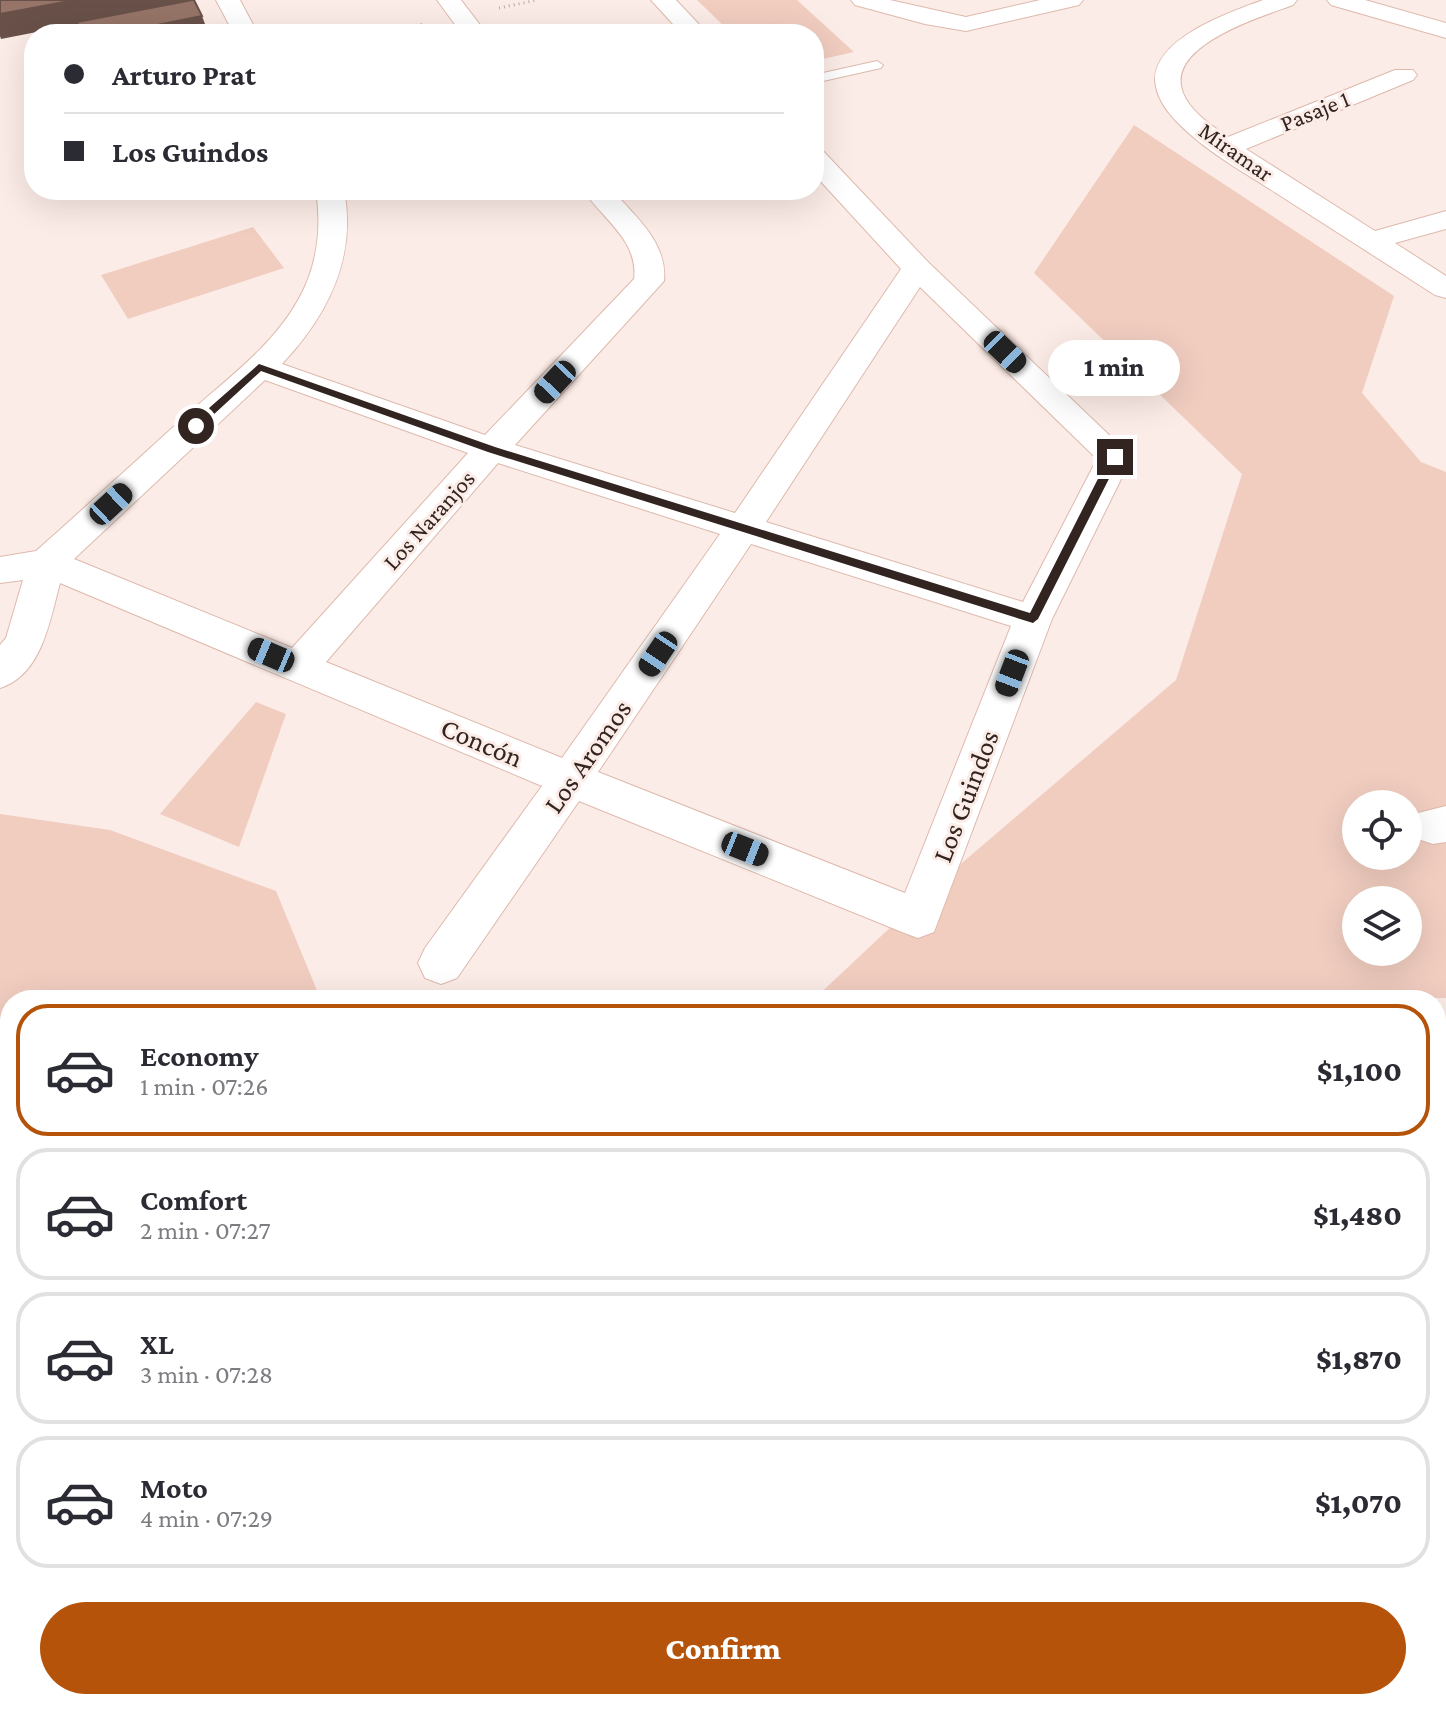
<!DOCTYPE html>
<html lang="en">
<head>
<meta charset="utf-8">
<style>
	:root { --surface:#fff; --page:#f2f2f3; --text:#2b2b33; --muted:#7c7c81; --line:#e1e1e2; --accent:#b45309 }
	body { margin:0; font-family:"Crimson Pro",serif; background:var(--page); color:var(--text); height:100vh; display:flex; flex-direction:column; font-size:30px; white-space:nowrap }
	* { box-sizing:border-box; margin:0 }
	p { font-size:26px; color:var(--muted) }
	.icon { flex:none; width:44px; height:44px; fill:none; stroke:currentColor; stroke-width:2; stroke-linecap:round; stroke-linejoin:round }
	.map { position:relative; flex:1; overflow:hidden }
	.sheet { position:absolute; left:0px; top:990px; width:1446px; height:720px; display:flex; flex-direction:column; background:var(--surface); border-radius:32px 32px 0 0; box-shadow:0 8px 32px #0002 }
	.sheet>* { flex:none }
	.top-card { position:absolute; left:24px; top:24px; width:800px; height:176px; border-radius:32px; box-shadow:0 8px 32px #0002; display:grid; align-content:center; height:176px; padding:0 40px; background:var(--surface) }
	.buttons { position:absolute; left:1342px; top:790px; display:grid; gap:16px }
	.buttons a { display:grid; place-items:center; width:80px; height:80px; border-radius:50%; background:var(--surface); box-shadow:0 8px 32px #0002; font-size:40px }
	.end { position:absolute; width:36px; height:36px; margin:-18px; border:10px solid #322420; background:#fff; box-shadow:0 0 0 4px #fff }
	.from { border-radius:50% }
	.bubble { position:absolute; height:56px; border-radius:28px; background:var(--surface); box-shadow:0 8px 32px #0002; font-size:26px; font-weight:800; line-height:56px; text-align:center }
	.car { position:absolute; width:24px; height:48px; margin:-24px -12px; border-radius:10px; box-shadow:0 0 6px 2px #0007; background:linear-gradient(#222 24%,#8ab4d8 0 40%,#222 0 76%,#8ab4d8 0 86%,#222 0) }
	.top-card b { display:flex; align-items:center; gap:28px; height:76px; font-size:30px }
	.top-card b+b { border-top:2px solid var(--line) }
	.top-card i { width:20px; height:20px; background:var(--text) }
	ul { padding:14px 0 0; list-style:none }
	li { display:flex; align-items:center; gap:24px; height:132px; margin:0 16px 12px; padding:0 24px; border:4px solid var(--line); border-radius:32px }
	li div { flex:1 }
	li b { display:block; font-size:30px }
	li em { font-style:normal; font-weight:800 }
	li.active { border-color:var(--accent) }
	li>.icon { width:72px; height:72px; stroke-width:1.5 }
	.cta { display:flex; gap:16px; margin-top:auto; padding:16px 40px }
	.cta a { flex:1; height:92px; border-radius:48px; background:var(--accent); color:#fff; font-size:32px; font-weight:800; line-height:92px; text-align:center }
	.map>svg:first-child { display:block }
	.green { fill:#f1cdc0; fill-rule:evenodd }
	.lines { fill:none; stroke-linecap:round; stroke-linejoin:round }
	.service-casing { stroke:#deb9ac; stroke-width:2 }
	.minor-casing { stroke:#deb9ac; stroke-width:2 }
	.tertiary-casing { stroke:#deb9ac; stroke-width:2 }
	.path { stroke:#b9aaa5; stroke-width:3; stroke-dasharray:1 4; stroke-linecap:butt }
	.service { fill:#fff; fill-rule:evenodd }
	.minor { fill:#fff; fill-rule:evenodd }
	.tertiary { fill:#fff; fill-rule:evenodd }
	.shaded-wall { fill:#695149 }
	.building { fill:#967468; stroke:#695149; stroke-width:2 }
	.route { fill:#322420 }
	.labels { text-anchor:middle; stroke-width:6; stroke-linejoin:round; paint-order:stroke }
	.far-street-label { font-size:24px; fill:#322420; stroke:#fcece7 }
	.street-label { font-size:28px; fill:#322420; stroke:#fcece7 }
</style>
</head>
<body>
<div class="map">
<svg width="1446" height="1710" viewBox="0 0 1446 1710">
	<rect width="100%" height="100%" fill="#fcece7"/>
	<g class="green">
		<polygon points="697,0 797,0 854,52 814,61 814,34 732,34"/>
		<path d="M1134,125L1394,296L1362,393L1421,462L1446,472V998L813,1000L928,892L1176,680L1242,474L1034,273ZM1356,804H1408V856H1356ZM1356,900H1408V952H1356Z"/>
		<polygon points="253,227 284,268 128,319 101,275"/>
		<polygon points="256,702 286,714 239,847 160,814"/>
		<polygon points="0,814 110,830 276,891 321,1000 10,1000 10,1567 0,1564"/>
	</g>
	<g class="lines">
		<defs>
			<polygon id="service" points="877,61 883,65 881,68 814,83 814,75"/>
			<g id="minor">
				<polygon points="216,0 240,0 258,34 234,34"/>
				<polygon points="437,0 461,0 487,34 462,34"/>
				<polygon points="651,0 676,0 708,34 682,34"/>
				<polygon points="851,0 890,0 966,17 1040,0 1083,0 1079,5 966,31 925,24 855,5"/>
				<path d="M1263,0H1297L1293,5C1259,18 1148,50 1190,105C1200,118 1215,128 1228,137L1395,70H1413L1417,75L1413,80L1246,149L1375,231L1446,211V229L1395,243L1446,276V298L1435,295C1382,261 1329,227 1276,193C1242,171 1205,151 1177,122C1166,111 1156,96 1155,80C1155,37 1231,12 1263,0Z"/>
				<path d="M814,150L824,152L928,262L1132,457L1052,619L934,932L918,938L902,932L579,801L457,978L441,984L425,978L418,963L425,948L542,786L60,583C50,620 42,675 0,688V645L6,638L23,580L0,583V557L36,551C88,505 139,458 191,411C228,378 272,346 297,302C317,268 322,229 316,190H344C357,258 328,315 282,364L485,435L634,279C639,241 602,218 583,190H612C635,216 668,243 664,281L515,445L735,513L901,269L814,174ZM920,287L1097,459L1023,602L766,522ZM265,380L468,453L292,648L74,559ZM498,463L720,534L562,758L326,662ZM751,544L1011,626L905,893L598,772Z"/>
				<polygon points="1446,806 1446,842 1433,844 1418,839 1411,826 1418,813"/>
				<polygon points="1446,1470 1446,1531 1436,1535 1436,1474"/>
				<polygon points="876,1700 963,1700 959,1710 872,1710"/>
			</g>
			<polygon id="tertiary" points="1327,0 1365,0 1446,23 1446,38 1331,5"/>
		</defs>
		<use href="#service" class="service-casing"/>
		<use href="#minor" class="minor-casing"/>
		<use href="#tertiary" class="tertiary-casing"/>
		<g class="path">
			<polyline points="499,8 537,0"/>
			<polyline points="377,34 423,24"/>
		</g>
		<use href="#service" class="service"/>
		<use href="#minor" class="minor"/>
		<use href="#tertiary" class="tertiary"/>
	</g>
	<g class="shaded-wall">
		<polygon points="75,0 195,0 195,1 1,39 0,36 0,14"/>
		<polygon points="202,16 208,32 197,34 113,34"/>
	</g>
	<g class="building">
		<polygon points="0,0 75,0 0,14"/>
		<polygon points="192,0 194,0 202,16 113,34 81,34 77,22"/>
		<polygon points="210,31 212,34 196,34"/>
	</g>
	<polygon class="route" points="259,364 495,447 1030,613 1109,457 1115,454 1120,457 1038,619 1033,623 488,452 261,371 199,428 192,428 192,423"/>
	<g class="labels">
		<g class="far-street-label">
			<text transform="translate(1315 111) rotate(-22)" y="8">Pasaje 1</text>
			<text transform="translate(1236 152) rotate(35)" y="8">Miramar</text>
			<text transform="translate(429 520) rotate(-48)" y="8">Los Naranjos</text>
		</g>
		<g class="street-label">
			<text transform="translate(482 742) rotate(23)" y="10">Concón</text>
			<text transform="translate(587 756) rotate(-55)" y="10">Los Aromos</text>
			<text transform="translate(965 796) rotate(-69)" y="10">Los Guindos</text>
		</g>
	</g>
</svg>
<div class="buttons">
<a><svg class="icon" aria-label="locate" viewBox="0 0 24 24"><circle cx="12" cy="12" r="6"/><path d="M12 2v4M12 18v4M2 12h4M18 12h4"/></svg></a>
<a><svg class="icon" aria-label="layers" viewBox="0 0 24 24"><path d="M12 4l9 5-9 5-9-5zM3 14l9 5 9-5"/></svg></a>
</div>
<i class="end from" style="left:196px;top:426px"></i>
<i class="end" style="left:1115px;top:457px"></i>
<div class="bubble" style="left:1048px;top:340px;width:132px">1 min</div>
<i class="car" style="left:1005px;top:352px;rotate:134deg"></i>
<i class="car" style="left:555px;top:382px;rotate:223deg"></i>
<i class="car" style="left:111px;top:504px;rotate:47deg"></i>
<i class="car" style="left:658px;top:654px;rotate:214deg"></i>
<i class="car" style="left:271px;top:655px;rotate:293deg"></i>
<i class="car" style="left:1012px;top:673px;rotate:201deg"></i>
<i class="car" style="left:745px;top:849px;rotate:112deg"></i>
<div class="top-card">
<b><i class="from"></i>Arturo Prat</b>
<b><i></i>Los Guindos</b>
</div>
<section class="sheet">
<ul>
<li class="active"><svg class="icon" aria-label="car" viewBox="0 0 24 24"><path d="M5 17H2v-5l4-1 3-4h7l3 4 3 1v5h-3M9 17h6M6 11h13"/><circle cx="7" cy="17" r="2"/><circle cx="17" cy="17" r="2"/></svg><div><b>Economy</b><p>1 min · 07:26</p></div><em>$1,100</em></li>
<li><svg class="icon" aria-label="car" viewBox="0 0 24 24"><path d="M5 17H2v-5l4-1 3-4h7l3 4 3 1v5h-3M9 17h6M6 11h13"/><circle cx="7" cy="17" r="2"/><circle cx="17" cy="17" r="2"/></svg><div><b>Comfort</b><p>2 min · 07:27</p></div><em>$1,480</em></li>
<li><svg class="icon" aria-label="car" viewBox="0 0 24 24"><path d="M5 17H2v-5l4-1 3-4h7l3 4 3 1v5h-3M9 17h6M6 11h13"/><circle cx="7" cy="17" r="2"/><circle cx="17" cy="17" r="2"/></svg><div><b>XL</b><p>3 min · 07:28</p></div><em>$1,870</em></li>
<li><svg class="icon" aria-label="car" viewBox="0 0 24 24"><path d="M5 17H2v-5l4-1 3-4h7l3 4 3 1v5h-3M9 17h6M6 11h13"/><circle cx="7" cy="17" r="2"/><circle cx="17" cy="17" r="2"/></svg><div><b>Moto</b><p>4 min · 07:29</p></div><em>$1,070</em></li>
</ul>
<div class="cta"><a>Confirm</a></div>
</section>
</div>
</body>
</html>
